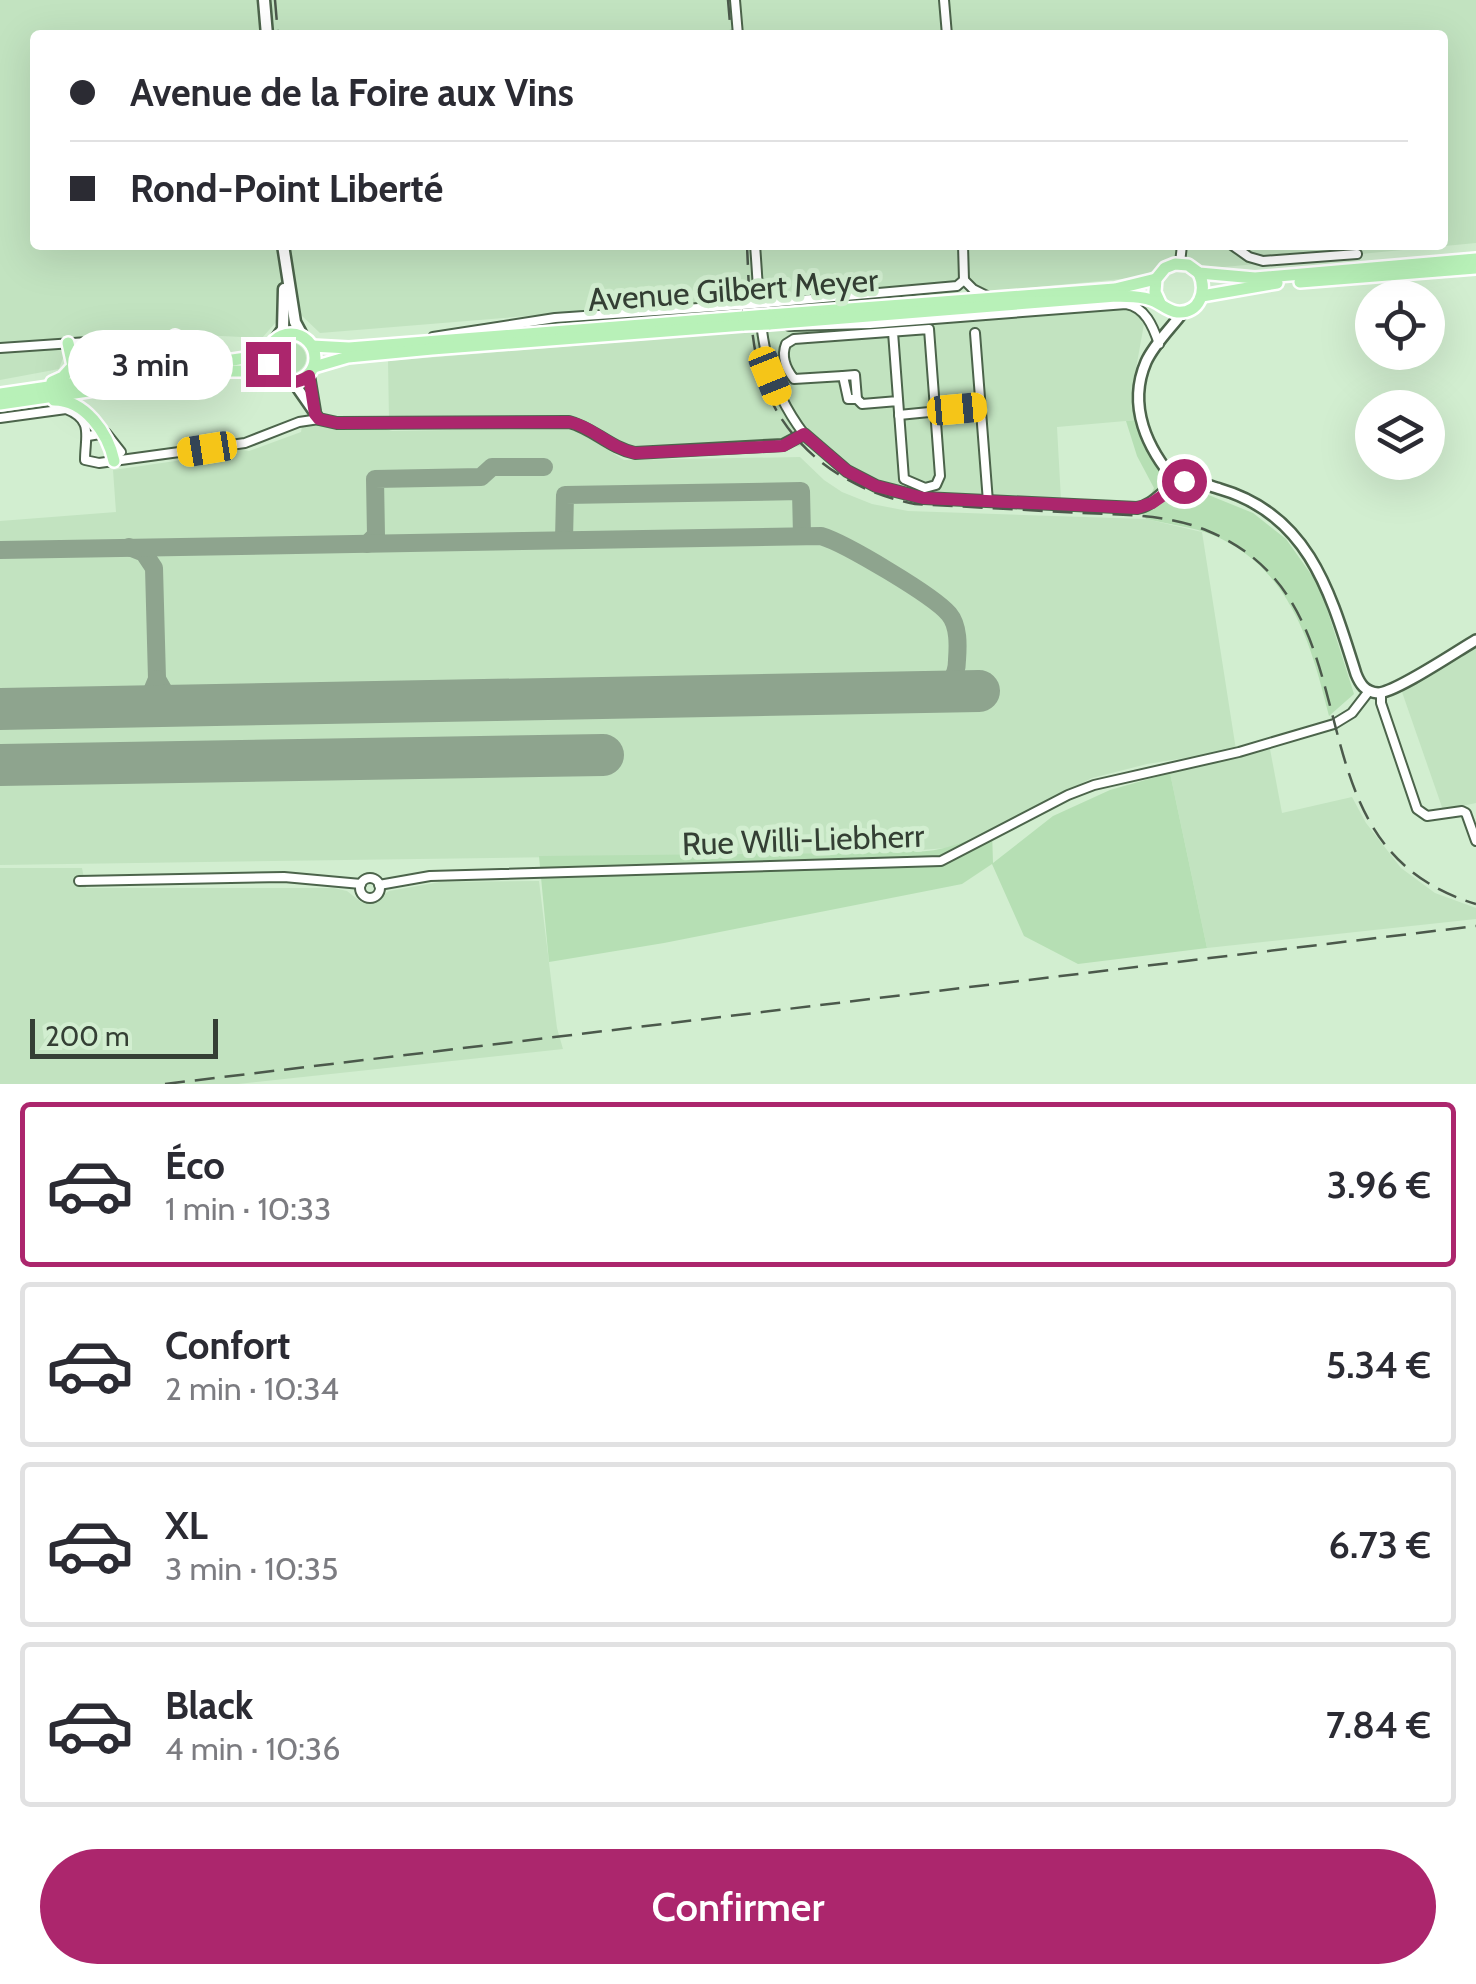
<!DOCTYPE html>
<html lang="fr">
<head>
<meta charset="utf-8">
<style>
	:root { --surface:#fff; --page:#f7f7f7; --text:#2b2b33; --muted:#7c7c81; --line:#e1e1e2; --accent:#ac266d }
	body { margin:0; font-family:Cabin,sans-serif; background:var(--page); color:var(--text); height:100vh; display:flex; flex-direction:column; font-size:38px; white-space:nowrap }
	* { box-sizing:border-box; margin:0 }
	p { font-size:32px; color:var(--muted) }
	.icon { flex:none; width:55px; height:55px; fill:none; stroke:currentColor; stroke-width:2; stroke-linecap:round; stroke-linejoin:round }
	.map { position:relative; height:1084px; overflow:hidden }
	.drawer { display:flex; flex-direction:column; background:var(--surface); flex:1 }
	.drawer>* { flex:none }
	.top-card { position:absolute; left:30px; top:30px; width:1418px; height:220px; border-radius:10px; box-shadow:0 10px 40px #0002; display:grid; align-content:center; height:220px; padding:0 40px; background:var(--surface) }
	.controls { position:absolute; left:1355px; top:280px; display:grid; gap:20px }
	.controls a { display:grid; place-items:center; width:90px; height:90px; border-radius:50%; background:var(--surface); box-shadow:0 10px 40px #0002; font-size:50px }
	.scale { position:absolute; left:30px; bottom:25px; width:188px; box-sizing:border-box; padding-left:10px; border:5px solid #343f34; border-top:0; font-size:28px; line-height:35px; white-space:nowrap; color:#343f34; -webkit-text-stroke:8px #d2eed0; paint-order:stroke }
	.end { position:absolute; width:45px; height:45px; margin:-22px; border:12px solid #ac266d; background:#fff; box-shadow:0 0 0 5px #fff }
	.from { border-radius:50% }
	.bubble { position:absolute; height:70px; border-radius:35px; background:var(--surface); box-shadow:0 10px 40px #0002; font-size:32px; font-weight:600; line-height:70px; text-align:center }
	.car { position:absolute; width:30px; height:60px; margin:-30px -15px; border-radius:12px; box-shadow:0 0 8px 2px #0007; background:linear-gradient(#f5c518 24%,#345 0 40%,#f5c518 0 76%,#345 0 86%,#f5c518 0) }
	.top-card b { display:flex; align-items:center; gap:35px; height:95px; font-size:38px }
	.top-card b+b { border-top:2px solid var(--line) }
	.top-card i { width:25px; height:25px; background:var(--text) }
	ul { padding:18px 0 0; list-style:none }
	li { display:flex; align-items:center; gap:30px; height:165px; margin:0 20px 15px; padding:0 20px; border:5px solid var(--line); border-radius:10px }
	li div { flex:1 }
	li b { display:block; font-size:38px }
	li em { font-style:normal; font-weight:600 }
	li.selected { border-color:var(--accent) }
	li>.icon { width:90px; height:90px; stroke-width:1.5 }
	.primary-button { display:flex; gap:20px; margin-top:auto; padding:20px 40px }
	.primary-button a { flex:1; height:115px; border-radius:60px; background:var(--accent); color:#fff; font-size:40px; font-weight:600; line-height:115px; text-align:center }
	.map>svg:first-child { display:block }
	.built { fill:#c2e3c0; fill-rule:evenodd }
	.green { fill:#b6dfb4 }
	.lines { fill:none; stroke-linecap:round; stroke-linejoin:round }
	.taxiway { stroke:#8ea48e; stroke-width:18 }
	.runway { stroke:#8ea48e; stroke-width:42 }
	.minor-casing { stroke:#4c644b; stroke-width:12 }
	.tertiary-casing { stroke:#4c644b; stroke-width:14 }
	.secondary-casing { stroke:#4c644b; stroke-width:15 }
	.primary-casing { stroke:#fff; stroke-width:16 }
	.minor { stroke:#fff; stroke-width:8 }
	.tertiary { stroke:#fff; stroke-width:9 }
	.secondary { stroke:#fff; stroke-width:10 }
	.primary { stroke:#b8f1b8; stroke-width:11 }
	.rail { stroke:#4b594b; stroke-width:2.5; stroke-dasharray:20 10; stroke-linecap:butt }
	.minor-bridge-casing { stroke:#4c644b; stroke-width:12; stroke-linecap:butt }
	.primary-bridge-casing { stroke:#fff; stroke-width:16; stroke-linecap:butt }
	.minor-bridge { stroke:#fff; stroke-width:8 }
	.primary-bridge { stroke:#b8f1b8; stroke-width:11 }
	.route { stroke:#ac266d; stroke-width:12 }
	.labels { text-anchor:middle; stroke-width:10; stroke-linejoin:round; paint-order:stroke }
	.street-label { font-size:32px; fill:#343f34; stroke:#d2eed0 }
</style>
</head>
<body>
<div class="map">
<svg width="1476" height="1084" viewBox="0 0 1476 1084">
	<rect width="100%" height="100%" fill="#d2eed0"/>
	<g class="built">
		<path d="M0,0H1476V243L1203,269L1185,258L1171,260L1142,277L983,292L962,277L954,281L320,333L300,314L277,321L262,338L181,334L69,342L59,369L0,380ZM35,35H1442V245H35Z"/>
		<polygon points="1114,306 1134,308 1144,324 1132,391 1137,420 1057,427 1061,500 924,495 876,481 848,467 818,446 640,450 619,447 576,420 389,420 388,361 782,329 814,331"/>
		<polygon points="324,424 376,426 392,431 573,428 624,460 800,457 824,480 842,492 872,504 908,511 1146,519 1202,532 1236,750 1147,764 1092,778 992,830 947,848 907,851 900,849 832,853 0,865 0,521 116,512 113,470 231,453 237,449 249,451 301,432 302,426"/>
		<polygon points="1476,648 1476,803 1443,810 1402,692"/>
		<polygon points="1270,749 1282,813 1352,797 1366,823 1401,868 1435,893 1476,908 1476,919 1207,948 1170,773"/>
		<polygon points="0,868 82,868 86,888 334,888 347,891 361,902 370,904 389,891 440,882 539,881 557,1028 563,1049 238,1084 0,1084"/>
	</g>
	<g class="green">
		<circle cx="291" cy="358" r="15"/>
		<path d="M1137,420L1146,449L1164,477L1253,513L1286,539L1320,587L1354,694L1329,716C1311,643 1290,568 1213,535C1193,527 1168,524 1146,519L1137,503L1149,498L1154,488L1137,456L1126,421Z"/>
		<path d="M1170,773L1207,948L1078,964L1024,936L992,864L962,884L664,943L549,962L539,856L832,853L900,848C929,859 965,841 992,830L993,863L1053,816L1110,790Z"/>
	</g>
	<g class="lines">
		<g class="taxiway">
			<polyline points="564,540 565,495 801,491 802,536"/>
			<polyline points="367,544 376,535 375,479 481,477 492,467 544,467"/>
			<polyline points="129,547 144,553 154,568 157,679 150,696 131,707"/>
			<path d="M0,550L821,536C845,543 934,596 949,614C959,626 958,646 957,660C957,679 947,688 929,693"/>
			<polyline points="157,679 169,700 185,706"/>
		</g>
		<g class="runway">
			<polyline points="0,709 979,691"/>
			<polyline points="0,765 603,755"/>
		</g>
		<defs>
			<g id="minor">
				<polyline points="735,0 738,35"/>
				<polyline points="944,0 947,35"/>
				<path d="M755,245C761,319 757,372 804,434"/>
				<polyline points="963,245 964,280"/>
				<polyline points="1232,245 1249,257 1263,261 1357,254"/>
				<polyline points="1180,263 1182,245"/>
				<polyline points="964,280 973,289 987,296"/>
				<polyline points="767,303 957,286 964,280"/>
				<path d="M789,326L870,324L1126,304C1145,307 1153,326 1159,344"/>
				<path d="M893,332L904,479L925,488L936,485L940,476L929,329L794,339L786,344C781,356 786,369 794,379L843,376L848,399H857L862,404L898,401"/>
				<polyline points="975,333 988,502"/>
				<polyline points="433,337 555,318 742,305"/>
				<polyline points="0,348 175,336"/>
				<polyline points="843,376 855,375 857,399"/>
				<polyline points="899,415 980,407"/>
				<path d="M0,418L66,409C94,420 85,436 85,460L99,463L245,443L299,422L319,419"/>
				<polyline points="88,436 106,433 121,452"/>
				<polyline points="1381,693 1381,703 1417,809 1427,816 1462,811 1466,813 1476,841"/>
				<circle cx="370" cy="888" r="10"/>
				<polyline points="79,881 284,877 361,884"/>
				<polyline points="379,885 430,876 941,861 1068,795 1094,785 1239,752 1334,724 1352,713 1369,691"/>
			</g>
			<g id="tertiary">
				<polyline points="309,375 315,411"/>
				<path d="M294,383L319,419L337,423L569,422C593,428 610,448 635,453L783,445L804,434L847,471L876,486L923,498L1137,508C1156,505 1165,485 1183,481C1194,479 1209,486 1220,489C1310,515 1331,595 1356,674C1360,684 1365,692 1378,693C1395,693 1457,651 1476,640"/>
				<path d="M1177,483C1147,449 1127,406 1146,362C1154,344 1172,327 1183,312"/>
			</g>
			<g id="secondary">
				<polyline points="264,0 267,35"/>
				<polyline points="283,245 295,322 303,337"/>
				<polyline points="274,342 283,329 284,289"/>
			</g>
			<g id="primary">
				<polyline points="1300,282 1476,268"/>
				<polyline points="1202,296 1277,283"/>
				<polyline points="1160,303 1155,292 1156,279 1165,268 1175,264 1188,265 1199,273 1255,278 1476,259"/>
				<polyline points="769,315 1115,289 1156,279"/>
				<path d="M769,324L1116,296C1127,297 1138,296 1148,299C1159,301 1166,311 1177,312C1200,314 1207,291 1199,273"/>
				<circle cx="291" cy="358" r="24"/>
				<polyline points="175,336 222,358"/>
				<polyline points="312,346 349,348 743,317"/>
				<polyline points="314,367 348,357 432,349 744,325"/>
				<polyline points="52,382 63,377 73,366 68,343"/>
				<polyline points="0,394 246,358 269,349"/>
				<path d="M54,400C85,400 108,433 114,461"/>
				<polyline points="0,404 224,371 271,371"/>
			</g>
		</defs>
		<use href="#minor" class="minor-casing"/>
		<use href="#tertiary" class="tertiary-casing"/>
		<use href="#secondary" class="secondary-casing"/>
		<use href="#primary" class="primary-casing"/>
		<use href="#minor" class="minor"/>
		<use href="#tertiary" class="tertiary"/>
		<use href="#secondary" class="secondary"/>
		<use href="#primary" class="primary"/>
		<g class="rail">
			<polyline points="275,0 278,35"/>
			<polyline points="728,0 731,35"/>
			<path d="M747,245C749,285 749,329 759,369C780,443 842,490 915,504C970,507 1026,510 1081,513C1124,515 1168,514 1208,531C1387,606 1277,844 1476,904"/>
			<polyline points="165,1084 1476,926"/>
		</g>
		<defs>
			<polyline id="minor-bridge" points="742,305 767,303"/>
			<g id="primary-bridge">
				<polyline points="743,317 769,315"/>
				<polyline points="744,325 769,324"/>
			</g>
		</defs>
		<use href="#minor-bridge" class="minor-bridge-casing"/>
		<use href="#primary-bridge" class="primary-bridge-casing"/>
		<use href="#minor-bridge" class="minor-bridge"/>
		<use href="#primary-bridge" class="primary-bridge"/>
	</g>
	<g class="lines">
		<path class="route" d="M268,364C275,383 293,387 309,376L315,414L319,419L337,423L570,422C593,427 610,448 635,453L783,446L804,434L847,471L876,486L923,498L1137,508L1152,503L1184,481"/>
	</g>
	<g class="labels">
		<g class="street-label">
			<text transform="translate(733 290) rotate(-4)" y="11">Avenue Gilbert Meyer</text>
			<text transform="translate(803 840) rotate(-2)" y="11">Rue Willi-Liebherr</text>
		</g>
	</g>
</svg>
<div class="controls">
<a><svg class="icon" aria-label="locate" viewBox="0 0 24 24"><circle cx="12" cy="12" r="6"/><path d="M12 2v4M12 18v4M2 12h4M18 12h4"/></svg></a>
<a><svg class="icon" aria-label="layers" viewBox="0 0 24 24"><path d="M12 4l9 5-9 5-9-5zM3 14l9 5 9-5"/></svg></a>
</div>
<div class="scale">200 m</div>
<i class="end from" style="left:1184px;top:481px"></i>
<i class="end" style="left:268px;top:364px"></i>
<div class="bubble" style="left:68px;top:330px;width:165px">3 min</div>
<i class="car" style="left:770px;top:376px;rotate:158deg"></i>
<i class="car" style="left:957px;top:409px;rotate:85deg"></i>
<i class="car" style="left:207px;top:449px;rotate:261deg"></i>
<div class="top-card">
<b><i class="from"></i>Avenue de la Foire aux Vins</b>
<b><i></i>Rond-Point Liberté</b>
</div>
</div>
<section class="drawer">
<ul>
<li class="selected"><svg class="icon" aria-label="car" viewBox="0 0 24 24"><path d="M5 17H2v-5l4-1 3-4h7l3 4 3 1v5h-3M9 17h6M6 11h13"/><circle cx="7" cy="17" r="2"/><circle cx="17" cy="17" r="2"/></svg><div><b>Éco</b><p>1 min · 10:33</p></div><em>3.96 €</em></li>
<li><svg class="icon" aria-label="car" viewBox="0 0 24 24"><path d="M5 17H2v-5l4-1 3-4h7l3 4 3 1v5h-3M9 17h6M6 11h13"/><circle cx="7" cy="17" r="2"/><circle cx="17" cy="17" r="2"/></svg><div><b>Confort</b><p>2 min · 10:34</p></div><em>5.34 €</em></li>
<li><svg class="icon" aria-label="car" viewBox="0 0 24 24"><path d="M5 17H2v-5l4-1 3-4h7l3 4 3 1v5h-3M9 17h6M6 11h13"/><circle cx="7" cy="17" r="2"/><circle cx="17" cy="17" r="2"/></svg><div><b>XL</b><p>3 min · 10:35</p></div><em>6.73 €</em></li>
<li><svg class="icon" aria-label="car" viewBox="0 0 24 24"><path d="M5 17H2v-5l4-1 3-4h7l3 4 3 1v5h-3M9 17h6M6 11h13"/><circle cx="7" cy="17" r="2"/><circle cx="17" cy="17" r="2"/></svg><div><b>Black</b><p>4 min · 10:36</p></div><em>7.84 €</em></li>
</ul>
<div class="primary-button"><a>Confirmer</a></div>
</section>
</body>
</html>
